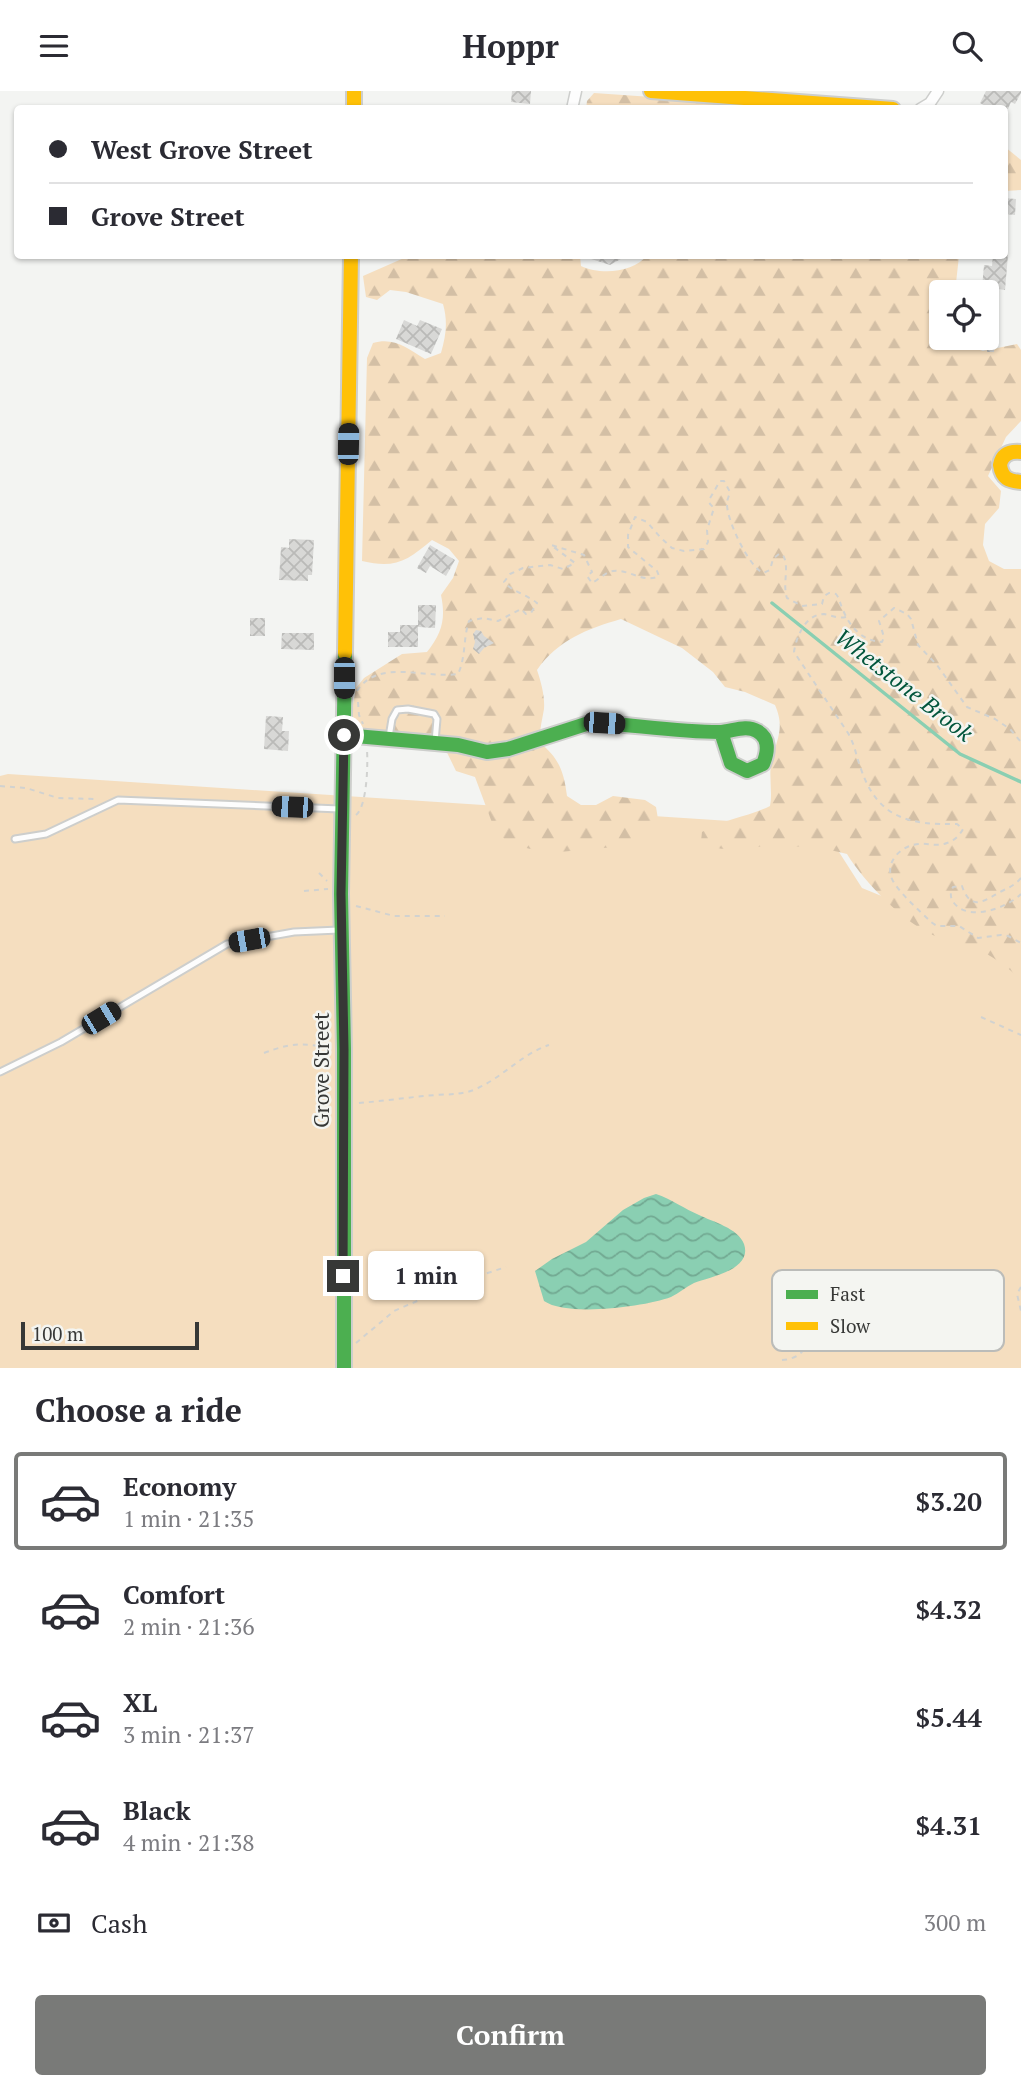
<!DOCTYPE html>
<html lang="en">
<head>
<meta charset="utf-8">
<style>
	:root { --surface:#fff; --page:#f7f7f7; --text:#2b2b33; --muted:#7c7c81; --line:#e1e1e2; --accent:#797a78 }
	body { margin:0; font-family:"PT Serif",serif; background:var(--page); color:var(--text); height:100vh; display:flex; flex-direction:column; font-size:26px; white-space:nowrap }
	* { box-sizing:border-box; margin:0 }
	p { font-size:23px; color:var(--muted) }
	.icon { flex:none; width:38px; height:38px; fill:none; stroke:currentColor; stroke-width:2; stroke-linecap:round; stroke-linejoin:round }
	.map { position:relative; height:1277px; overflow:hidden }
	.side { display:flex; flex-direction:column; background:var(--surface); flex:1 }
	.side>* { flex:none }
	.banner { position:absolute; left:14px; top:14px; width:994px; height:154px; border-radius:7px; box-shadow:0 2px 5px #0004; display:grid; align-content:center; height:154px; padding:0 35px; background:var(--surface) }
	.tools { position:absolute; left:929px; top:189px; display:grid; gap:14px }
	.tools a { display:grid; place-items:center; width:70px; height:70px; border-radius:7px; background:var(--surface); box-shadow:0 2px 5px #0004; font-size:35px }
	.scale { position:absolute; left:21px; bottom:18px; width:178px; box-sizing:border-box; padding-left:7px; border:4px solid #373836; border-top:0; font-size:19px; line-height:24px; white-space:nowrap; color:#373836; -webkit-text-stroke:5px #f4f5f1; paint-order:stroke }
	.end { position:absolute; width:32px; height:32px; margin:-16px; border:9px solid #373836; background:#fff; box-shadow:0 0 0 4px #fff }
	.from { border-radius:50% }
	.bubble { position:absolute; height:49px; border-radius:7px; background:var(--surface); box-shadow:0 2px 5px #0004; font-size:23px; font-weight:600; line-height:49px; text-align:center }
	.car { position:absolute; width:21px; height:42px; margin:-21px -10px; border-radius:9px; box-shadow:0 0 5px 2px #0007; background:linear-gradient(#222 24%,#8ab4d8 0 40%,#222 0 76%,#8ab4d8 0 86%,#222 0) }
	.banner b { display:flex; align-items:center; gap:24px; height:66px; font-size:26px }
	.banner b+b { border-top:2px solid var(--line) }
	.banner i { width:18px; height:18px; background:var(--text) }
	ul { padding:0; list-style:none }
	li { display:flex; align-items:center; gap:21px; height:98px; margin:0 14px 10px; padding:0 21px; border:4px solid transparent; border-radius:7px }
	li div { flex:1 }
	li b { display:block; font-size:26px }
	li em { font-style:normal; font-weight:600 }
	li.on { border-color:var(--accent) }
	li>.icon { width:63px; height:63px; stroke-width:1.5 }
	h2 { padding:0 35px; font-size:32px; line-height:84px }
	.pay { display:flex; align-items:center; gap:18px; height:77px; padding:0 35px; font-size:26px }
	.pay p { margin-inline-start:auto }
	.button { display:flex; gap:14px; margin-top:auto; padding:14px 35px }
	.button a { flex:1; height:80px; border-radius:7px; background:var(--accent); color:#fff; font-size:28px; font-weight:600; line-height:80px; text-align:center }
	header { display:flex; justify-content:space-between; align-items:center; height:91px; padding:0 35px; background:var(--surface); font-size:32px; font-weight:600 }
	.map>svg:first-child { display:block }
	.green { fill:#f5debf }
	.forest { fill:url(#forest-firs) }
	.water { fill:url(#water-waves) }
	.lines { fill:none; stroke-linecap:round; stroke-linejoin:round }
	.stream { stroke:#8acfb2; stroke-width:3.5 }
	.building { fill:url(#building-cross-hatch) }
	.lane-casing { stroke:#cdcecc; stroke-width:9 }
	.street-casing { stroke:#cdcecc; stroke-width:13 }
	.fast-casing { stroke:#cdcecc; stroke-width:18 }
	.slow-casing { stroke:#cdcecc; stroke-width:18 }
	.path { stroke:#d1d2d0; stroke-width:2; stroke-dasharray:5 5; stroke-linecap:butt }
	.lane { stroke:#fdfdfd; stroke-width:5 }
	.street { stroke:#fdfdfd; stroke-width:10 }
	.fast { stroke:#4caf50; stroke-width:14 }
	.slow { stroke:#ffc107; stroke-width:14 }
	.route { stroke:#373836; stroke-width:9 }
	.labels { text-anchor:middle; stroke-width:5; stroke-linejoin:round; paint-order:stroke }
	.street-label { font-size:21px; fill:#373836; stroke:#f4f5f1 }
	.water-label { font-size:23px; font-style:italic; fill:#02563c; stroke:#f4f5f1 }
	.key { fill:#f4f5f1; stroke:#bbbcb9; stroke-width:2 }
	.key-label { font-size:19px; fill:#373836 }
</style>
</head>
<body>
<header><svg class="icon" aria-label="menu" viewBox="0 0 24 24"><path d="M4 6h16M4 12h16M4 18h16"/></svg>Hoppr<svg class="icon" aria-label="search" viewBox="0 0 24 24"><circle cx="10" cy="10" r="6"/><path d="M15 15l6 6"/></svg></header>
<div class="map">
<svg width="1021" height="1277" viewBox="0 0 1021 1277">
	<defs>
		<pattern id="forest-firs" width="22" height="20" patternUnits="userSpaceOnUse" patternTransform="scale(1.75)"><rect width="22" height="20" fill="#f5debf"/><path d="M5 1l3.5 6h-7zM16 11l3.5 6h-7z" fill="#d3bfa5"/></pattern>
		<pattern id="water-waves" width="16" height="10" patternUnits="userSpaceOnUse" patternTransform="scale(1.75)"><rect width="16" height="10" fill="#8acfb2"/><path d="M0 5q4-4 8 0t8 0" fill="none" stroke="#72a992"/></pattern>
		<pattern id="building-cross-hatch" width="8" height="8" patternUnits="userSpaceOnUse" patternTransform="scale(1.75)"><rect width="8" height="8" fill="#d8d8d6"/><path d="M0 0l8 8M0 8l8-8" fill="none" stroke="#babab8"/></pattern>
	</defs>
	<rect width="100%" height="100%" fill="#f3f4f2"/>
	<polygon class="green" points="8,683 823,736 862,797 1021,862 1021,1277 0,1277 0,685"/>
	<g class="forest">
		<polygon points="594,2 812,17 586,18 587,10"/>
		<polygon points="1005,56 1021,69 1021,99 1005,100"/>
		<path d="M417,164L580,165L581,175C600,184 634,182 647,164L959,165L955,201H942V247H959L961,253L983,260L1017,253L1021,259V330L1006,346L988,385L1001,400L999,417L985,433L983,454L989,470L1004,478H1021V889C1004,872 984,859 961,852C953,849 943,848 935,845C904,832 864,791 847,763C823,756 797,755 771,755C747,755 721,765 701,750L702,741C723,728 748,726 770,715C773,700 768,684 772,669C777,647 785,637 775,614L745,601L725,596L713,581L682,557L621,528C587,538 558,549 537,579C541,591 545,605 544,618C542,630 539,640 540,652C559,667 564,681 567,705L581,714H596L613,705L645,709L656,716L659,734L654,745L636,754L548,762L509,753L494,737L475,686L456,680L437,641C428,646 391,652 381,649C370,646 358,632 351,624L356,597L364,587L402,563L427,561C442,542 446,528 441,504L453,487L459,470L449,458L432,449C407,470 395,478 362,470L367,267L373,252C394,246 407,257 425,268L441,262C446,244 448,231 443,213L406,201L390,199L377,209L366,206L363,185L404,167Z"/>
	</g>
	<path class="water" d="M656,1103C671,1108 685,1118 699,1124C713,1131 738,1137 744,1153C753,1179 709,1186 694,1192C686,1196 679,1202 671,1206C644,1216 567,1226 544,1210L535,1180L552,1168L586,1151L623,1119L644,1107Z"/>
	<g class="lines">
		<polyline class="stream" points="772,512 960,663 1021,691"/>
	</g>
	<g class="building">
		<polygon points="512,0 531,0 530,13 511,11"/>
		<polygon points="986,0 1021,0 1021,2 1015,13 1011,11 1008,18 991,18 980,12"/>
		<polygon points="1004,107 1016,108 1015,124 1004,123"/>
		<polygon points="588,164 628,164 610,174 588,167"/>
		<polygon points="993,164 1008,164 1005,199 998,198 994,261 987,261 987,197 982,197 984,174 992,175"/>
		<polygon points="404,229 417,235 420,229 442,238 431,263 396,248"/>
		<polygon points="289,448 314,449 312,484 308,484 308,490 279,489 281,456 289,457"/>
		<polygon points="430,454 455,469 446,485 430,475 426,482 417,477"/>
		<polygon points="418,514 436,514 435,537 418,536 418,556 388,556 388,541 400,541 400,534 418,534"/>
		<rect x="250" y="527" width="15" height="18"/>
		<polygon points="476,539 481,540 484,545 494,552 484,557 479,563 473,558 475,551 473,543"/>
		<polygon points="282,542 314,542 314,559 281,558"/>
		<polygon points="266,625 283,626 282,640 289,640 288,660 264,658"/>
	</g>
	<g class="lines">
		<defs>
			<g id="lane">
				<polyline points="389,646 392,628 397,619 408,618 434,623 437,628 435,651"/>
				<polyline points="15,748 46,743 118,709 340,718"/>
				<polyline points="0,981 61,951 227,853 294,841 339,839"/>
			</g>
			<g id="street">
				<polyline points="572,18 576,0"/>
				<polyline points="920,18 930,12 938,0"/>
			</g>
			<g id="fast">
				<path d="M344,644L458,654L487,661L508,658L586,633L604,632C642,635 681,641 719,641C731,641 746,633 757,640C770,647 768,661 763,673L747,680L731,672L721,641"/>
				<polyline points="344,1277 344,958 341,803 345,562"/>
			</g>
			<g id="slow">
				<polyline points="354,0 354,18"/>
				<polyline points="651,0 893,18"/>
				<path d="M1021,361C1010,360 1002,363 1000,374C1002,388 1009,390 1021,391"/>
				<polyline points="345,562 351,164"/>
			</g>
		</defs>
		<use href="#lane" class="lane-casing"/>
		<use href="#street" class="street-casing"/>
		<use href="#fast" class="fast-casing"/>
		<use href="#slow" class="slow-casing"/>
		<g class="path">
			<path d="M846,526C837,528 831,524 824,523C805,523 796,547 794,561L848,642C855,654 856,665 861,678C878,728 910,734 957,733L963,738C960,744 954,750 947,752C938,756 929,752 919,753C901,754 883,772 893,790C902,805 919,819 931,831L937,835H959L978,847L1001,844L1008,845L1021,852"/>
			<path d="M357,600C378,567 425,588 458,583C466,566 463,548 469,530L483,527L498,530L521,518L526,523L531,522L537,512C527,504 510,499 504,491L510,483L523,477L550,474L563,478L575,472L551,454L584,464L592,481L587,485L592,492C598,489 606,481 613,480C630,478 643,493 659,485L657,480L628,456V444L635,426L647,431L660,446L672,457L684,460L704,458L708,451L707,439L714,417L710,413L709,409L720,390H724L730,401C729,405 727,409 727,412C726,428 749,476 763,482L770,479L773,468L779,463L783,464C790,477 782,492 787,507L802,515L822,513L824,505L829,502L836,503C840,508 840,513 843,519C850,536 862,550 882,551L884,546L879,530L894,517L907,523L911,528L918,554L937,574L967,616L995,628L1010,638L1021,651"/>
			<polyline points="358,611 359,624 363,633"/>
			<polyline points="0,695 26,697 58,707 96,708"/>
			<path d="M356,724C367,715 368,674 367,659"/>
			<polyline points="319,782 327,790"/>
			<path d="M1021,787C1015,794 1010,796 1002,800C985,809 971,822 962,795L953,796C950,802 950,807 954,812C969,831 1007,817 1021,803"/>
			<polyline points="304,800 328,798"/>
			<polyline points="356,815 394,825 445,825"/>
			<polyline points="981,926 1021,944"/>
			<path d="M264,962C290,952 304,951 331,958"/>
			<path d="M359,1012C384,1010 410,1006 436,1004C451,1003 464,1004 478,997C504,985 522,963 549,954"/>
			<polyline points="466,1189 473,1179"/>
			<polyline points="1021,1196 1017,1203 1021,1220"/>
			<polyline points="356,1252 394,1220 466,1189 506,1176"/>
			<path d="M782,1269C812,1267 805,1241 830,1230C866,1214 911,1222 949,1215L956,1207L954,1184"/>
		</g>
		<use href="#lane" class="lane"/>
		<use href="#street" class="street"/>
		<use href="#fast" class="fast"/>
		<use href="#slow" class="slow"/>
	</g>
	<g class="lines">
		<polyline class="route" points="343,1185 344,958 341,803 344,644"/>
	</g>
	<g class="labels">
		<g class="street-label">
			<text transform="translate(322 979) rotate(-90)" y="7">Grove Street</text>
		</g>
		<g class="water-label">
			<text transform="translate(904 594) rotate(38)" y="8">Whetstone Brook</text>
		</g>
	</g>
	<rect x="772" y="1179" width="232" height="81" rx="10" class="key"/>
	<rect x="786" y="1199" width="32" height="9" fill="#4caf50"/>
	<rect x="786" y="1231" width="32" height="8" fill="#ffc107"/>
	<g class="key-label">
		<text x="830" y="1210">Fast</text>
		<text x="830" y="1242">Slow</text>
	</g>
</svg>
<div class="tools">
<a><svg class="icon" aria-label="locate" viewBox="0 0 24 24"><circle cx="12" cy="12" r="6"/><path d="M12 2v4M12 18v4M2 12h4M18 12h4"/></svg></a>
</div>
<div class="scale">100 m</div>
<i class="end from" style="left:344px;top:644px"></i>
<i class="end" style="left:343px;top:1185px"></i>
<div class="bubble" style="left:368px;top:1160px;width:116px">1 min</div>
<i class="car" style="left:348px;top:353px;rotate:1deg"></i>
<i class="car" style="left:344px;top:587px;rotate:180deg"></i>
<i class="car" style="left:604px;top:632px;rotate:94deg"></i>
<i class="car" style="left:292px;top:716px;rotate:272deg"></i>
<i class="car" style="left:249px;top:849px;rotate:260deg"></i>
<i class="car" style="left:101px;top:927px;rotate:59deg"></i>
<div class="banner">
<b><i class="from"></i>West Grove Street</b>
<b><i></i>Grove Street</b>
</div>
</div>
<section class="side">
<h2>Choose a ride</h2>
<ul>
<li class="on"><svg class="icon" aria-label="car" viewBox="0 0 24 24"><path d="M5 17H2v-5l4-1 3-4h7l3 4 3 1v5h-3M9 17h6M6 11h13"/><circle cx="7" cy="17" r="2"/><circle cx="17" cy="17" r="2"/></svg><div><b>Economy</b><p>1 min · 21:35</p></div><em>$3.20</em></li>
<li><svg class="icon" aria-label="car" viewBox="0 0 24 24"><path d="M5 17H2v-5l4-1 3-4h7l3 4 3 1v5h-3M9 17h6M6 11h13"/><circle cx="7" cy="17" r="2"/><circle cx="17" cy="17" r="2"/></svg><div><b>Comfort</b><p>2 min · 21:36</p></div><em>$4.32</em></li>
<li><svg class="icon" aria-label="car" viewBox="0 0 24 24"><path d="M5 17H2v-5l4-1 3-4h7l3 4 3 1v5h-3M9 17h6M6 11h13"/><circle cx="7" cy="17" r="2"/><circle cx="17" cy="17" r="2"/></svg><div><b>XL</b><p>3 min · 21:37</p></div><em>$5.44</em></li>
<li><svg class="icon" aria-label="car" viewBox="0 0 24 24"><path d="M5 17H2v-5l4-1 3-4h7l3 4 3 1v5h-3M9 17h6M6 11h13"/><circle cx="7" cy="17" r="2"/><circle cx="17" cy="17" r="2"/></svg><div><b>Black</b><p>4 min · 21:38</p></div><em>$4.31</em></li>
</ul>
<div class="pay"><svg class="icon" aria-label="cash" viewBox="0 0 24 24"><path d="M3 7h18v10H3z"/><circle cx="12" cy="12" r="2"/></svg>Cash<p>300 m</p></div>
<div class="button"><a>Confirm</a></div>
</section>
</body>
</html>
